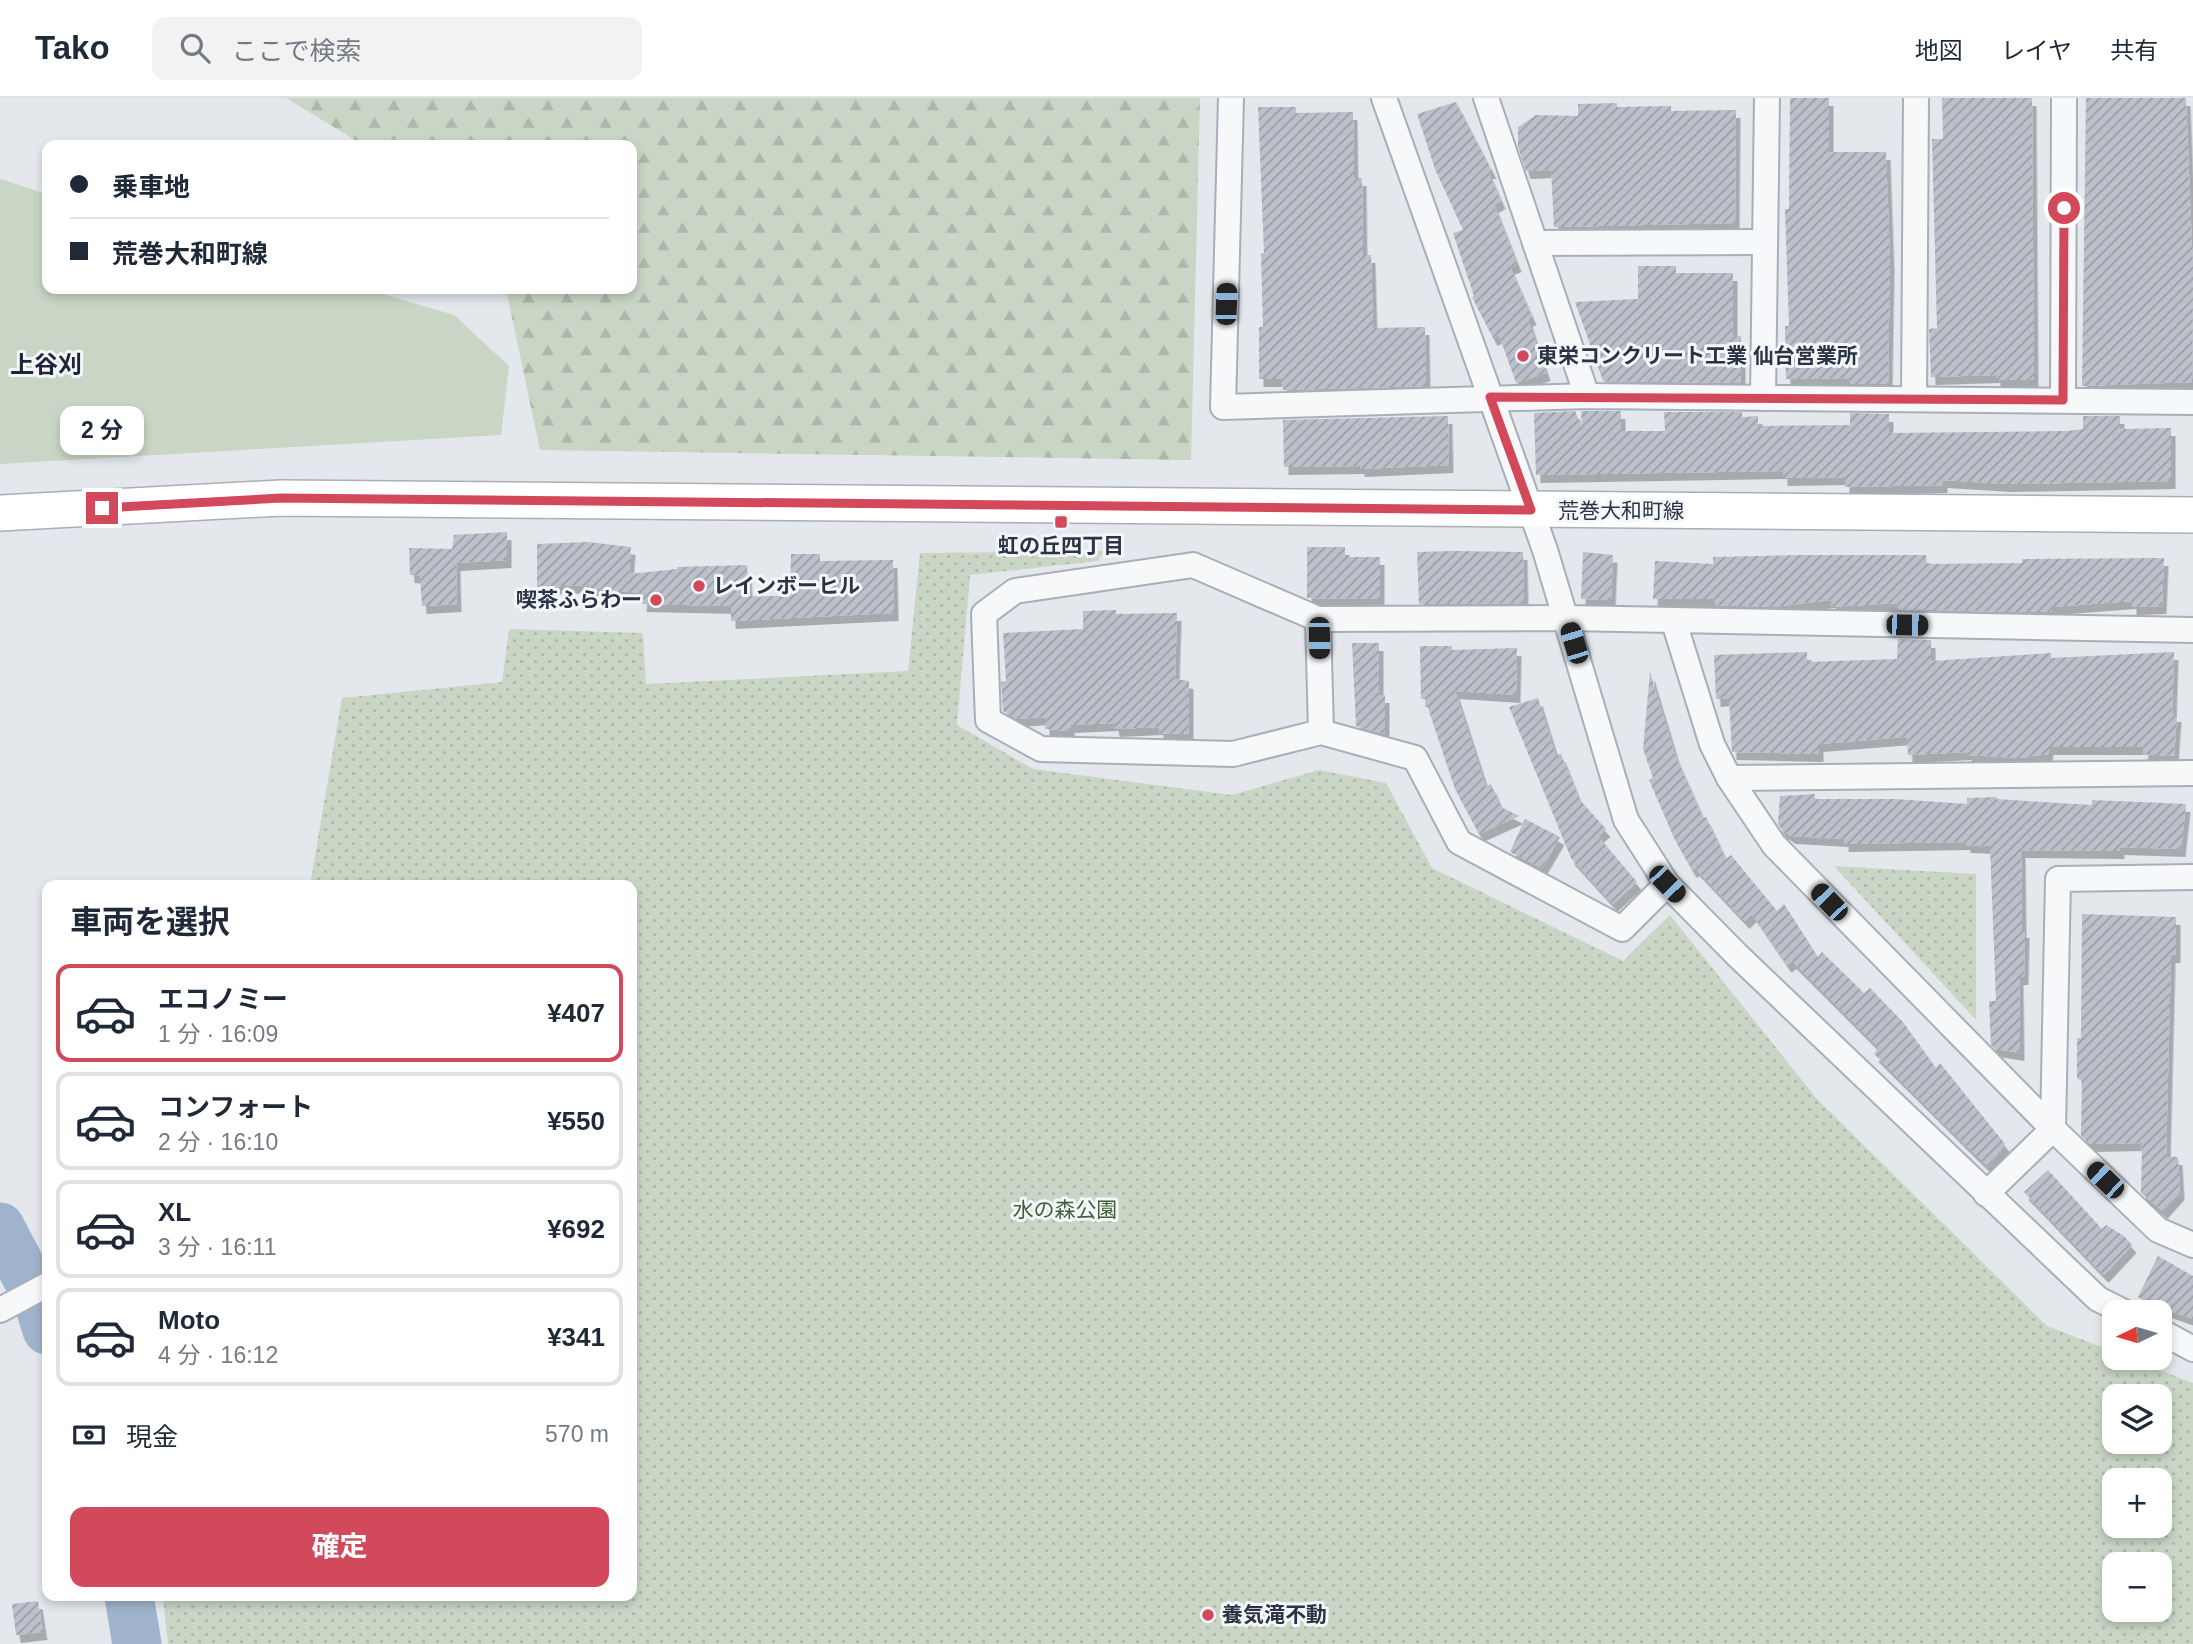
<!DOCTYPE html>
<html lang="ja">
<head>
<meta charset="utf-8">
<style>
	:root { --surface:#fff; --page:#f2f2f3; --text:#1f2937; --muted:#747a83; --line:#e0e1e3; --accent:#d1495b }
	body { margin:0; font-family:Helvetica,"Noto Sans JP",sans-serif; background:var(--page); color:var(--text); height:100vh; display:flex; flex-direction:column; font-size:26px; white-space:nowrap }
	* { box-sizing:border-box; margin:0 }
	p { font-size:23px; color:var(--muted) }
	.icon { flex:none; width:38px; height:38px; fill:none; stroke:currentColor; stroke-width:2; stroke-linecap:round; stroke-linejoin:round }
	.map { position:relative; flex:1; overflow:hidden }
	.side { position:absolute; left:42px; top:782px; width:595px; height:721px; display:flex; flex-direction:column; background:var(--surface); border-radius:14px; box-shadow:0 4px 10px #0003 }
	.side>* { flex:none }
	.hud { position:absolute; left:42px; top:42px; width:595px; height:154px; border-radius:14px; box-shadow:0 4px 10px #0003; display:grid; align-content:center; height:154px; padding:0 28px; background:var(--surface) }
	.needle { width:46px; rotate:265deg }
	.fabs { position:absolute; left:2102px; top:1202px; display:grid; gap:14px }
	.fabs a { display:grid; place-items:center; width:70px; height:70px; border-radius:14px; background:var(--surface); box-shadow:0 4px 10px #0003; font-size:35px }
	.end { position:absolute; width:32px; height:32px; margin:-16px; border:9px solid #d1495b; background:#fff; box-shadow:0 0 0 4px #fff }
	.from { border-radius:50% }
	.bubble { position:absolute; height:49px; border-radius:14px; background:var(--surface); box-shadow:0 4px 10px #0003; font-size:23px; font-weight:700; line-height:49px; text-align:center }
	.car { position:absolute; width:21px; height:42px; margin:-21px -10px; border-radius:9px; box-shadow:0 0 5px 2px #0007; background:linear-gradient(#222 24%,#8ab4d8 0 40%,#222 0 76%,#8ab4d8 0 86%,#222 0) }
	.hud b { display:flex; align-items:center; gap:24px; height:66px; font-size:26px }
	.hud b+b { border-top:2px solid var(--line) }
	.hud i { width:18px; height:18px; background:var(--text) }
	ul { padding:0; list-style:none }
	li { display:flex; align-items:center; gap:21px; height:98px; margin:0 14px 10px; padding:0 14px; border:4px solid var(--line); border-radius:14px }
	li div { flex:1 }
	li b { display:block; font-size:26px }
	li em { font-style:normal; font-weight:700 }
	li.active { border-color:var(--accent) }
	li>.icon { width:63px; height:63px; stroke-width:1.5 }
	h2 { padding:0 28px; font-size:32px; line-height:84px }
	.pay { display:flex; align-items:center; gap:18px; height:77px; padding:0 28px; font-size:26px }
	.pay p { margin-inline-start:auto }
	.action { display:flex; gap:14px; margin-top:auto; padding:14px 28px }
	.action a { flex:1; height:80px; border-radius:14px; background:var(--accent); color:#fff; font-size:28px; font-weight:700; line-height:80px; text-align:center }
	header { display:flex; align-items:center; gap:42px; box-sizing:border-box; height:98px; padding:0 35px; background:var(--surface); border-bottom:2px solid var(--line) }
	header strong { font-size:33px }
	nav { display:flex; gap:38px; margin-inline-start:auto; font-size:24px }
	.search { width:490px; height:63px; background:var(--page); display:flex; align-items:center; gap:18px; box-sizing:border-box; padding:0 24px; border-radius:14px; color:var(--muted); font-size:26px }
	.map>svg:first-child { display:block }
	.grass { fill:#c9d6c5 }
	.forest { fill:url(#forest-firs) }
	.park { fill:url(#park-dots); fill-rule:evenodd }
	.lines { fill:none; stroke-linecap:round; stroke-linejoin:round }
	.river { stroke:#9fb4cc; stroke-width:49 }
	.building { fill:url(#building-hatch); filter:url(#shadow) }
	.street-casing { stroke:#a9aeb7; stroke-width:28 }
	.secondary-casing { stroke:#a9aeb7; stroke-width:38 }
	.street { stroke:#f7f8fa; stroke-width:24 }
	.secondary { stroke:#fff; stroke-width:35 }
	.route { stroke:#d1495b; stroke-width:9 }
	.poi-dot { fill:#d1495b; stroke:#f4f6f9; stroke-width:2.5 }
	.labels { text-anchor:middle; stroke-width:6; stroke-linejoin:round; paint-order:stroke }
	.poi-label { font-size:21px; font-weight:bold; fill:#2b3445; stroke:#f4f6f9; text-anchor:start }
	.street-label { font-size:21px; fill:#2b3445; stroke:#f4f6f9 }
	.park-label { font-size:21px; fill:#3f6138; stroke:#f4f6f9 }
	.quarter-label { font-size:24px; font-weight:bold; fill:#1d2536; stroke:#f4f6f9 }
</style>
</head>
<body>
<header>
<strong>Tako</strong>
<div class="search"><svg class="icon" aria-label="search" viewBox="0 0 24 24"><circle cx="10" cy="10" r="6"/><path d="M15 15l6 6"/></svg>ここで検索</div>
<nav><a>地図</a><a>レイヤ</a><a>共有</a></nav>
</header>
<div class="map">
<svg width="2193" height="1546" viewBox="0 0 2193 1546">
	<defs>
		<pattern id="forest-firs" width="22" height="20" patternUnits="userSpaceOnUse" patternTransform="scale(1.75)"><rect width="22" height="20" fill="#c9d6c5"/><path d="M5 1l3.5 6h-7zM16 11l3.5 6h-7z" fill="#adb8ab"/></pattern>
		<pattern id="park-dots" width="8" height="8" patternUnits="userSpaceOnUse" patternTransform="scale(1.75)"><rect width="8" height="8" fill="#c9d6c5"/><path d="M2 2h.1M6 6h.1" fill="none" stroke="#adb8ab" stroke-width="1.8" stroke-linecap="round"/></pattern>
		<pattern id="building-hatch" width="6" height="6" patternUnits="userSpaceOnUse" patternTransform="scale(1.75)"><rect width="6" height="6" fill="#bbc0ca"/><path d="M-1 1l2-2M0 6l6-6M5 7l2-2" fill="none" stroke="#989da6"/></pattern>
		<filter id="shadow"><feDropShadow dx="4.5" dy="8" stdDeviation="0" flood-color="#0004"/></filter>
	</defs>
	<rect width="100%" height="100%" fill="#e4e7ec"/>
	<polygon class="grass" points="0,81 47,96 47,191 366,191 454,217 509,268 501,337 0,366"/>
	<polygon class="forest" points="286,0 1200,0 1191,362 540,352 506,191 632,191 632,47 363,47"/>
	<g class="park">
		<path d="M1104,453L1098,463L970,477L957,627L1033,671L1232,697L1319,672L1386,685L1432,770L1623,863L1670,817L1817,1001L2047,1228L2114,1254V1260H2129L2193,1285V1546H168L163,1498H632V788L310,787L342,600L502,584L509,531L643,535L646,586L908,573L920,455ZM2114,1298H2160V1344H2114ZM2114,1382H2160V1428H2114ZM2114,1466H2160V1512H2114Z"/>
		<polygon points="1834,768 1976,776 1976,922"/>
	</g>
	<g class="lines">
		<g class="river">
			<polyline points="0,1129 36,1197 47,1232"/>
			<polyline points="129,1498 137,1546"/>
		</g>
	</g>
	<g class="building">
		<polygon points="1790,0 1829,0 1829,54 1886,54 1890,165 1888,286 1850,286 1850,280 1786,281 1785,228 1789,228 1785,111 1789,111"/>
		<polygon points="1942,0 2032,0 2034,282 1996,282 1996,277 1931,279 1929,231 1937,230 1932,41 1943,41"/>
		<polygon points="2086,0 2186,0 2193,174 2192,284 2082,288"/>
		<polygon points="1456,4 1492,73 1488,73 1501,103 1494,107 1517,166 1510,169 1532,219 1528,221 1546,275 1516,285 1499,237 1493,240 1472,199 1474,198 1453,135 1463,132 1435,71 1417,16"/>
		<polygon points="1617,5 1617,9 1671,8 1671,13 1736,12 1735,125 1554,129 1551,72 1526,73 1518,49 1518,29 1536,17 1578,18 1578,6"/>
		<polygon points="1258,9 1296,9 1296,15 1353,14 1354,80 1362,80 1363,157 1371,157 1373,230 1425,229 1426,288 1283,292 1282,281 1259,281 1259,229 1263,229 1261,156 1264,155"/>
		<polygon points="1638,168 1676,168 1676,175 1733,175 1733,238 1741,238 1741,285 1603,283 1575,204 1638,201"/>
		<polygon points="1575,313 1582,330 1581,313 1621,313 1621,333 1665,333 1664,314 1742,314 1742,319 1758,318 1758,328 1850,327 1850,315 1889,316 1889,335 2068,333 2083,331 2083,318 2120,318 2120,331 2171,330 2171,383 2006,386 1943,382 1943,387 1845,389 1845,379 1783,380 1783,373 1536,377 1534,315"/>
		<polygon points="1448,318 1449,367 1360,371 1360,368 1284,369 1283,322"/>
		<polygon points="507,434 507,462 456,465 457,506 422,508 420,478 410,477 409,450 452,451 454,437"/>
		<polygon points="588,444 631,449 629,476 677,471 677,469 747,467 748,498 790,498 791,456 820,456 820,463 893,462 894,515 731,523 731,508 642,506 643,495 589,490 589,487 537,489 537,446"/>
		<polygon points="1307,449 1345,449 1345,459 1380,459 1380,501 1307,500"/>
		<polygon points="1452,453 1523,454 1524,505 1419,506 1417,454"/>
		<polygon points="1583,454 1613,457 1611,502 1581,501"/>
		<polygon points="1799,457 1926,457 1927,466 2022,465 2022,461 2164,460 2162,508 2132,509 2132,503 2052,509 2052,514 2007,514 1898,511 1898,505 1831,509 1831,502 1773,509 1715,507 1715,501 1653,501 1655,463 1713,466 1713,459"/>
		<polygon points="1116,512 1116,516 1177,515 1175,581 1189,583 1189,636 1159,635 1159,629 1115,631 1114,625 1070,627 1071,633 1045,631 1045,619 1017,621 1003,613 1001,584 1006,583 1003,535 1083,531 1083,513"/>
		<polygon points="1898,541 1931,542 1931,563 2051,555 2051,560 2174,554 2172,616 2177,616 2174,658 2143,656 2144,649 2049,649 2048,656 2019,660 1967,657 1967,654 1908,657 1907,639 1819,646 1819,656 1732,654 1729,600 1716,601 1714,557 1807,554 1807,564 1897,561"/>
		<polygon points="1352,545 1379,545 1379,597 1385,597 1385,636 1356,628"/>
		<polygon points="1420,548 1452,548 1452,552 1517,550 1516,597 1455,593 1486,689 1491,686 1501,709 1519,718 1479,736 1455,691 1425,601 1421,601"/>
		<polygon points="1650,574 1675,657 1703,720 1706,719 1726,761 1731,757 1777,813 1784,806 1818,859 1822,854 1864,895 1870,890 1903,924 1936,970 1940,965 2005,1046 1988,1069 1874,956 1879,950 1792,863 1787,867 1752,816 1745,823 1695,770 1692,772 1674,740 1649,682 1653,680 1643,651"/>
		<polygon points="1538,600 1556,658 1561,656 1579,701 1606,731 1598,738 1637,784 1613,806 1571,760 1509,609"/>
		<polygon points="1815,696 1815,701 1895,701 1967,706 1967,700 1997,699 1996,701 2092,707 2092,702 2186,706 2181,751 2120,749 2120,753 2021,752 2022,832 2025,832 2024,879 2019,879 2020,955 1995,951 1991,947 1989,903 1996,903 1990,748 1966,747 1966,744 1844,746 1844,741 1791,738 1782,732 1778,726 1780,698"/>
		<polygon points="1525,721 1560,739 1542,770 1510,754"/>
		<polygon points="2082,816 2176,819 2176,857 2171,857 2166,1059 2178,1059 2180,1094 2163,1113 2141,1095 2142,1045 2090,1046 2081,1038 2082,983 2077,980 2077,940 2081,940"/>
		<polygon points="2048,1072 2102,1131 2106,1127 2124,1138 2132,1147 2104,1177 2024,1094"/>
		<polygon points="2158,1158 2193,1178 2193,1221 2167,1212 2165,1215 2138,1199"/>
		<polygon points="38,1503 43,1534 16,1537 12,1506"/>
	</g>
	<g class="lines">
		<defs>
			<g id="street">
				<polyline points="1231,0 1223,309 1587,298 2193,304"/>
				<polyline points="1384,0 1545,452 1626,722 1667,786 1737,857 2098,1201 2124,1214"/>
				<polyline points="1486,0 1587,298"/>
				<polyline points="1535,145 1765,144"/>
				<polyline points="1763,300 1767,0"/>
				<polyline points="1914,301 1916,0"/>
				<polyline points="2063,302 2064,0"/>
				<polyline points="1318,521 1321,634"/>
				<polyline points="1674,524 1712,646 1729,680 1774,747 2053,1031 2158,1132 2193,1147"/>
				<polyline points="1729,680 2193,675"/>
				<polyline points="1667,786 1622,831 1459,744 1415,660 1321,634 1233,656 1041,651 988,622 984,516 1015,493 1193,467 1318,521 1566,520 2193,532"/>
				<polyline points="1986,1096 2053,1031 2058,781 2193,779"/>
				<polyline points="0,1212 47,1187"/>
				<polyline points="2160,1233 2193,1251"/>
			</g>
			<polyline id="secondary" points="0,415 281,400 2193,417"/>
		</defs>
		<use href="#street" class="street-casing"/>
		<use href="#secondary" class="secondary-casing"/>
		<use href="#street" class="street"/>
		<use href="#secondary" class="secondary"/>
	</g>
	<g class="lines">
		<polyline class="route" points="102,410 281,400 1531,412 1490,299 2063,302 2064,110"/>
	</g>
	<g class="poi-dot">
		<circle cx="1523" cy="258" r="7"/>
		<rect x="1054" y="417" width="14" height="14" rx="3.5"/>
		<circle cx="699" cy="488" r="7"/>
		<circle cx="656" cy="502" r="7"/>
		<circle cx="1208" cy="1517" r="7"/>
	</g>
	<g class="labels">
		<g class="poi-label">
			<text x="1537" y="265">東栄コンクリート工業 仙台営業所</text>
			<text x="1061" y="455" text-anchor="middle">虹の丘四丁目</text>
			<text x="713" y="495">レインボーヒル</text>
			<text x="642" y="509" text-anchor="end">喫茶ふらわー</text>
			<text x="1222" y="1524">養気滝不動</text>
		</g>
		<g class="street-label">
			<text x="1621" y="420">荒巻大和町線</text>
		</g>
		<g class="park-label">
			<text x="1065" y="1119">水の森公園</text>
		</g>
		<g class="quarter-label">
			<text x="46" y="275">上谷刈</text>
		</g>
	</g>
</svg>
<div class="fabs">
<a><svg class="needle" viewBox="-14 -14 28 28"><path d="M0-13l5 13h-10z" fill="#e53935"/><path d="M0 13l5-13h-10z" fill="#747a83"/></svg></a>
<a><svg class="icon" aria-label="layers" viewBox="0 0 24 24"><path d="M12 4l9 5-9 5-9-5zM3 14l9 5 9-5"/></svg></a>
<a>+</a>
<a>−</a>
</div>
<i class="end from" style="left:2064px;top:110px"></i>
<i class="end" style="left:102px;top:410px"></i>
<div class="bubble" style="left:60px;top:308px;width:84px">2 分</div>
<i class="car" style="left:1226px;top:206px;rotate:2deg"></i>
<i class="car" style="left:1907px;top:527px;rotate:91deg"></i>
<i class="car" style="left:1319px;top:540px;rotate:179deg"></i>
<i class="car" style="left:1574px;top:545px;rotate:343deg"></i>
<i class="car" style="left:1667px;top:786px;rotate:136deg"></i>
<i class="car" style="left:1829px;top:804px;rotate:316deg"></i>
<i class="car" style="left:2105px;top:1082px;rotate:314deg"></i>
<div class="hud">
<b><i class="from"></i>乗車地</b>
<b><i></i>荒巻大和町線</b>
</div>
<section class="side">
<h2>車両を選択</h2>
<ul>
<li class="active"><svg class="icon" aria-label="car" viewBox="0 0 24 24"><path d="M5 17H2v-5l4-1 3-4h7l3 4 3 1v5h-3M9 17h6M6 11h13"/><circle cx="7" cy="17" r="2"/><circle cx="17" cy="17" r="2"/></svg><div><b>エコノミー</b><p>1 分 · 16:09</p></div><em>¥407</em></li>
<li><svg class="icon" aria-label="car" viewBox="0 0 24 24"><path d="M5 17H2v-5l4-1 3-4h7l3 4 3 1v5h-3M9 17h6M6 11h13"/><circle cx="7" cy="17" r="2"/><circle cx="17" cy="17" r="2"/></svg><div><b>コンフォート</b><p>2 分 · 16:10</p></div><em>¥550</em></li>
<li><svg class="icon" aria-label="car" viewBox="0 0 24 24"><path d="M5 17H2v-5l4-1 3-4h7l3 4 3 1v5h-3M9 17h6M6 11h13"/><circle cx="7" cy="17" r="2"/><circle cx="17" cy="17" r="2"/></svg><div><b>XL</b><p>3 分 · 16:11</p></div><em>¥692</em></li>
<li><svg class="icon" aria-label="car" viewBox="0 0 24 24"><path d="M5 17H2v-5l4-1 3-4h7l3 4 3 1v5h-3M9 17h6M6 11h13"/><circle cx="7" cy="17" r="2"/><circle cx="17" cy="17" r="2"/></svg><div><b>Moto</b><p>4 分 · 16:12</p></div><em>¥341</em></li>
</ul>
<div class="pay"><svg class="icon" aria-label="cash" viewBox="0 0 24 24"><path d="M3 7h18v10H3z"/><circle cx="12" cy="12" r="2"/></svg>現金<p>570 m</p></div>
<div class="action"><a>確定</a></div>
</section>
</div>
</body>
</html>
